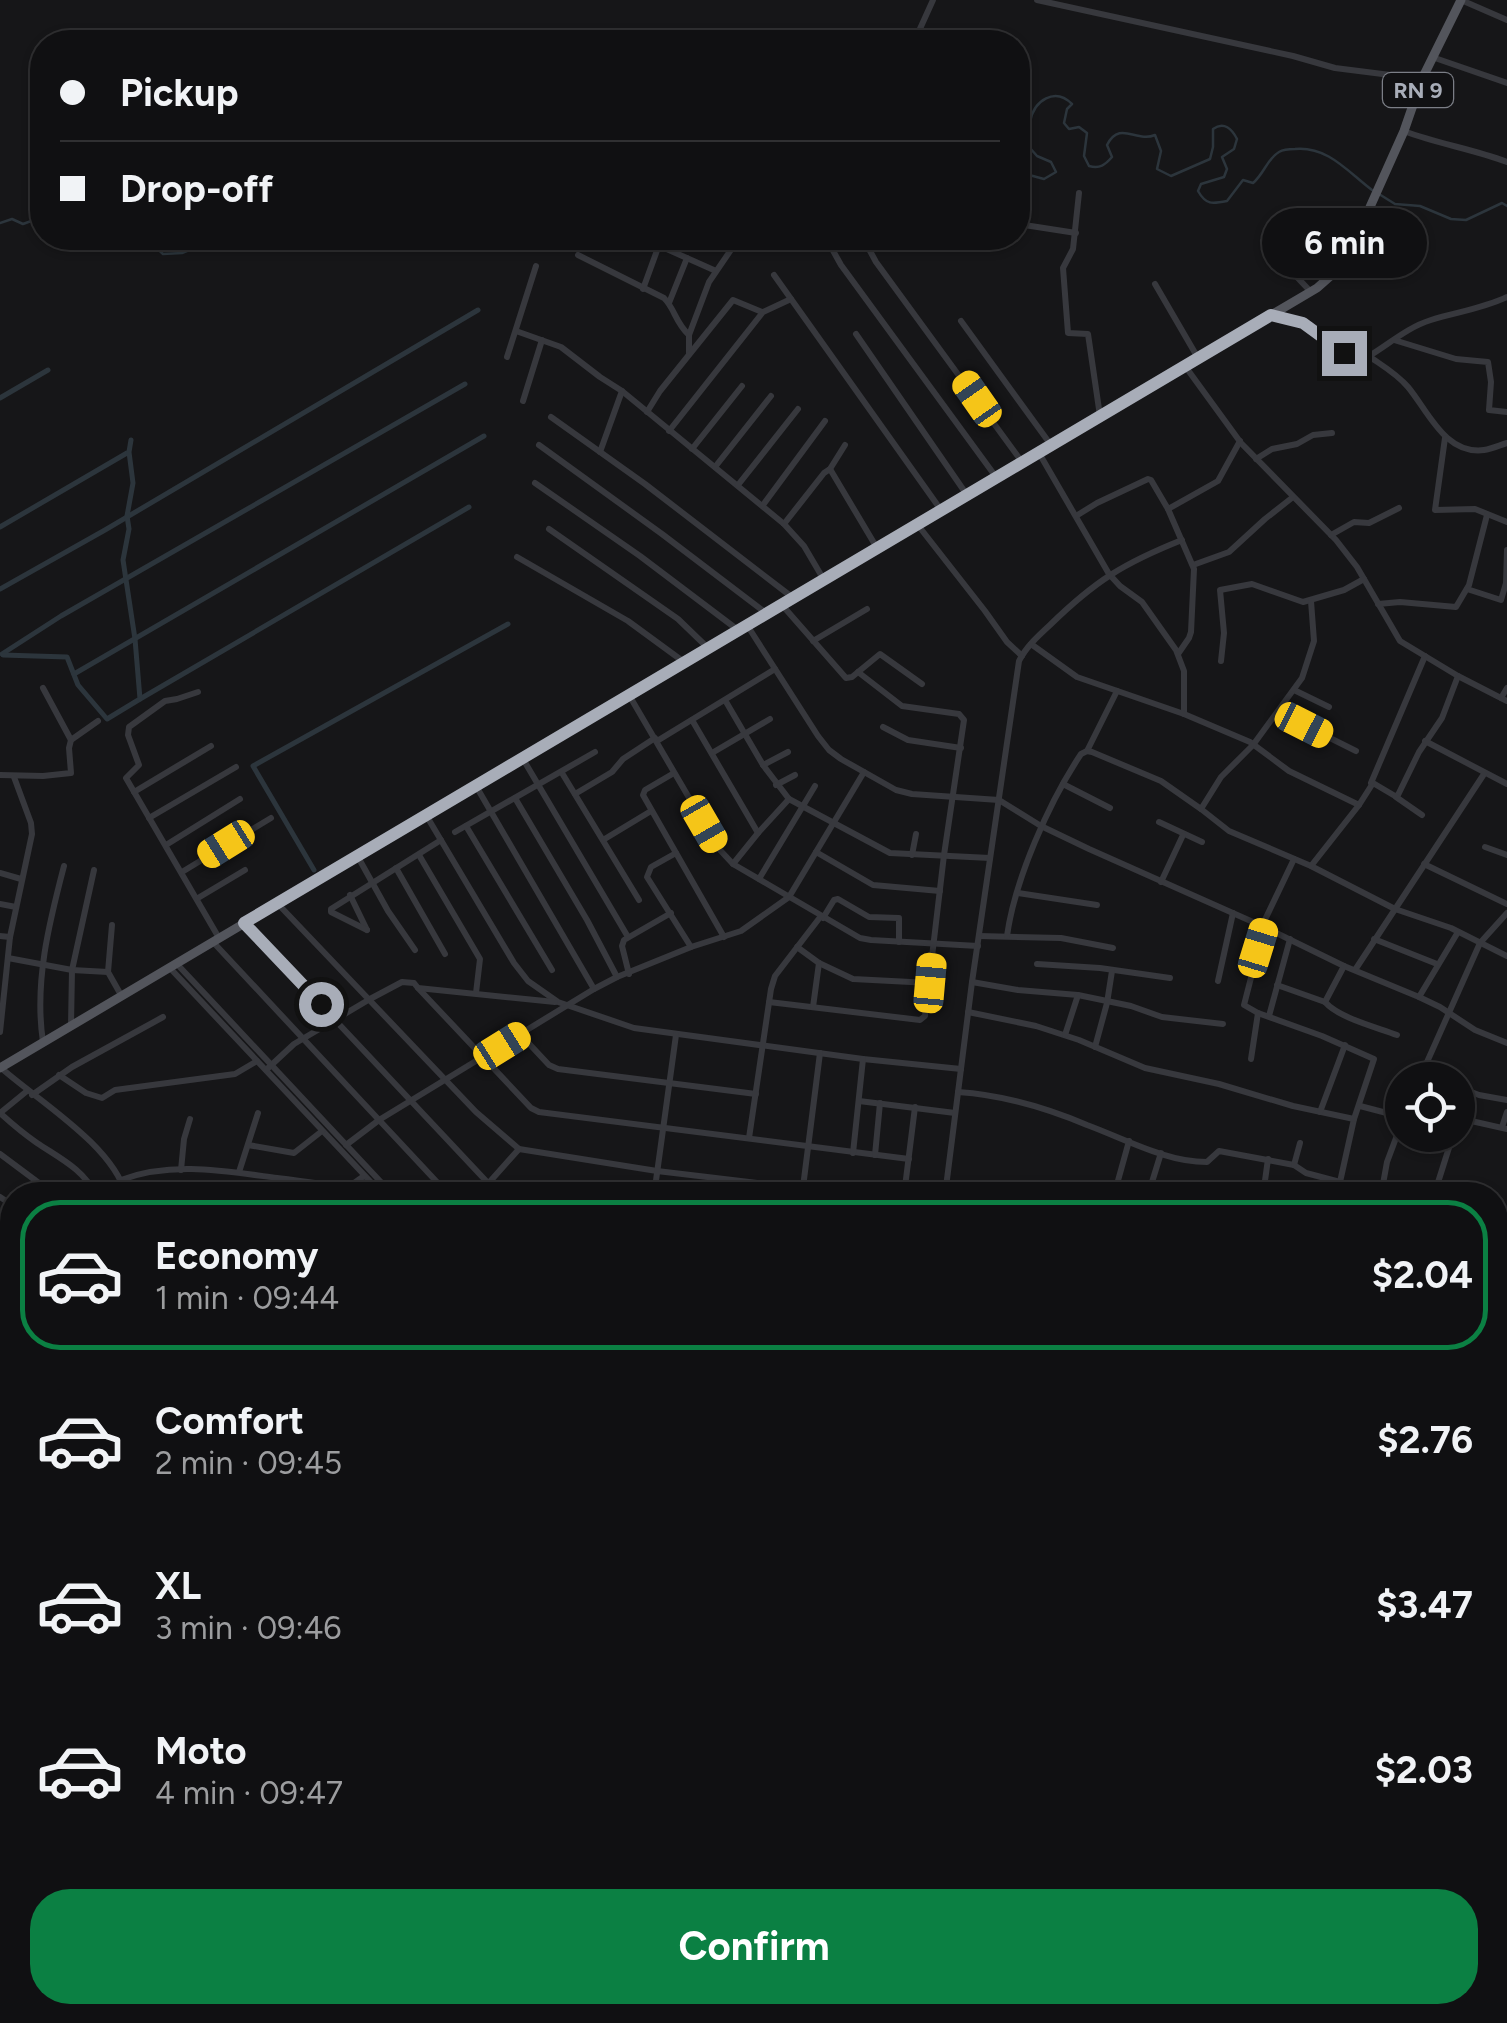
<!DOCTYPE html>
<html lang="en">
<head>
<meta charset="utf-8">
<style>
	:root { --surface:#101012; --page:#19191b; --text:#f1f3f6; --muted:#9c9d9f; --line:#303032; --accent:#0b8043 }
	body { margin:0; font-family:Figtree,sans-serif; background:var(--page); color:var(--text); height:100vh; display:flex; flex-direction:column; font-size:38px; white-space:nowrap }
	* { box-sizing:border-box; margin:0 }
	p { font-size:32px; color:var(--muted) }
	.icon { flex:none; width:55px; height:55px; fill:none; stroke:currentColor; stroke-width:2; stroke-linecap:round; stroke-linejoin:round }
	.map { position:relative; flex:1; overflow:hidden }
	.sheet { position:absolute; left:0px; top:1182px; width:1508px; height:842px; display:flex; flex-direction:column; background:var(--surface); border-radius:40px 40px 0 0; box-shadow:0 2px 8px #0004,0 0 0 2px var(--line) }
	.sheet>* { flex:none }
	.top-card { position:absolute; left:30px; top:30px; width:1000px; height:220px; border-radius:40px; box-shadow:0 2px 8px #0004,0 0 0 2px var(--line); display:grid; align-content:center; height:220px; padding:0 30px; background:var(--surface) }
	.controls { position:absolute; left:1385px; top:1062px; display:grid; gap:20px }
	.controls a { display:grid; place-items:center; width:90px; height:90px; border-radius:50%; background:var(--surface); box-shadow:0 2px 8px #0004,0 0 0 2px var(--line); font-size:50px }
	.end { position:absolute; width:45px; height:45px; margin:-22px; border:12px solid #a8adb8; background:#111; box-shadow:0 0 0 5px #111 }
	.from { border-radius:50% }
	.bubble { position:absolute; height:70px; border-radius:35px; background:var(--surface); box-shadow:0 2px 8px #0004,0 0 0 2px var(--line); font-size:32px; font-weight:700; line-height:70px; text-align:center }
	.car { position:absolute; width:30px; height:60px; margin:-30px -15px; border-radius:12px; box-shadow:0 0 8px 2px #0007; background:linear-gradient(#f5c518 24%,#345 0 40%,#f5c518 0 76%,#345 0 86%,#f5c518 0) }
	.top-card b { display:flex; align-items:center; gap:35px; height:95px; font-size:38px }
	.top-card b+b { border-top:2px solid var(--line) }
	.top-card i { width:25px; height:25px; background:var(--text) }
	ul { padding:18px 0 0; list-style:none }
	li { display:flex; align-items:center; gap:30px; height:150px; margin:0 20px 15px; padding:0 10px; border:5px solid transparent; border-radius:40px }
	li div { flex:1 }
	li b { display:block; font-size:38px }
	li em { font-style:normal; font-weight:700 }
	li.active { border-color:var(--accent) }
	li>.icon { width:90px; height:90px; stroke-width:1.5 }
	.button { display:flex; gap:20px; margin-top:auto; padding:20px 30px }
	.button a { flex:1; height:115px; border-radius:40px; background:var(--accent); color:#fff; font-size:40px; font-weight:700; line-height:115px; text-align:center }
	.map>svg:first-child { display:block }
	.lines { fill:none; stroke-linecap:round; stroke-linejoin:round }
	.stream { stroke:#2c353c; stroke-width:2.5 }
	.canal { stroke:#2c353c; stroke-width:5 }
	.minor { stroke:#37383d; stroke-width:6 }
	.major { stroke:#53555c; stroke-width:9 }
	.route { stroke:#a8adb8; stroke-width:12 }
	.labels { text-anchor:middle; stroke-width:9; stroke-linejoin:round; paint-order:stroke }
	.shield { fill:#111113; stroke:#7b7e86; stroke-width:2.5 }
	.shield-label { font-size:22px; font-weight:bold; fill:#a8adb8 }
</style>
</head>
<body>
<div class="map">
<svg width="1507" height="2023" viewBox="0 0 1507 2023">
	<rect width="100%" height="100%" fill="#161618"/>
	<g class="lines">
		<g class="stream">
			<path d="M1018,172L1044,179L1056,172L1051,162L1037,156L1030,148C1030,140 1029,130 1030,122C1034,100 1055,87 1072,104L1067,109L1064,123L1069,129L1079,127L1087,133L1084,156L1089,166C1100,169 1105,165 1112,157L1107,145C1120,120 1136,143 1155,135L1161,151L1157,169L1171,176L1210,159L1213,147V129C1224,121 1232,129 1237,139L1234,149L1222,157L1227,169L1224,177L1201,184L1198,191C1206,205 1212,204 1227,201L1243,180L1253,183C1264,174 1267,159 1279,152C1284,149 1289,149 1295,149C1328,146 1348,172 1372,190"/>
			<polyline points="1379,194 1395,204 1420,206 1451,219 1466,220 1502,203 1507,206"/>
			<polyline points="0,223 12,219 23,224 42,217"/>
			<polyline points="86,238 121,244 149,241 163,254 182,253 209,242 235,247 257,238"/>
			<polyline points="1495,1511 1507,1510"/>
		</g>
		<g class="canal">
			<polyline points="0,398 48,370"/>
			<polyline points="0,527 127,453"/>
			<polyline points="0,589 105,530 478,310"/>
			<polyline points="2,654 61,616 465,384"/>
			<polyline points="3,655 67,657 78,685 107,719 140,699 135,639 123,560 129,529 127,516 133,483 129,452 131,440"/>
			<polyline points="74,674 484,436"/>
			<polyline points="140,699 469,507"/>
			<polyline points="314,870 253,766 508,624"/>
		</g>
		<g class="minor">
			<polyline points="1037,0 1293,56 1335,68 1422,79"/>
			<polyline points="1461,0 1507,20"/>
			<polyline points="914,42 933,0"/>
			<polyline points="1432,57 1507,83"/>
			<path d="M1404,131C1438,144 1473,149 1507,162"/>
			<polyline points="1079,193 1073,249 1063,268 1068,333 1088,334 1100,416"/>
			<polyline points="1018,224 1076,233"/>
			<polyline points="642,238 716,271"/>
			<polyline points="826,238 841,265 996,477"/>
			<polyline points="863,238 876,262 1022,462"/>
			<polyline points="1263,241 1311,292"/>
			<path d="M578,255L664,298C675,309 675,322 689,335"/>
			<polyline points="774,275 941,510"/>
			<polyline points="1155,284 1198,358"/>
			<polyline points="643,289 659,245"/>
			<polyline points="669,303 687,258"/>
			<path d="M1272,315L1303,323L1341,352L1369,356C1389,344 1408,327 1431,320C1456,312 1482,309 1507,297"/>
			<polyline points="961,321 1051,445"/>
			<polyline points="516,331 561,347 600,377 622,391 784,524 804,546 824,580"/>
			<polyline points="856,334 967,495"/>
			<polyline points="1394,340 1456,359 1488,362 1491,382 1489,410 1507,412"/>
			<polyline points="689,353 689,335 709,282 739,238"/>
			<polyline points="507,357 536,266"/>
			<path d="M1370,357C1383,366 1397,374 1408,387C1428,411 1445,455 1484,450C1492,449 1500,445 1507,443"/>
			<polyline points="1185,366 1241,443 1336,540 1357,567 1400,641 1458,676 1507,701"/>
			<polyline points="523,401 542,340"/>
			<polyline points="647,412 660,391 733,300 762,312"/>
			<polyline points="551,417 645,484 792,597"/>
			<polyline points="669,431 763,312 791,299"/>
			<polyline points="1445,438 1435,510 1475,509 1507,522"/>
			<polyline points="539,445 662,534 766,613"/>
			<polyline points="692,449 742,386"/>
			<polyline points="600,452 622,391"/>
			<polyline points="1039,453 1109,574 1120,586 1142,602 1176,650 1184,671 1184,714"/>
			<polyline points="1256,459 1272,449 1297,444 1313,435 1332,433"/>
			<polyline points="715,467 771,396"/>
			<polyline points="830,469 877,548"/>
			<polyline points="535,483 640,556 738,630"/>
			<polyline points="738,485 798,409"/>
			<polyline points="763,505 825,421"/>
			<polyline points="1076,516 1097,503 1148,479 1151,480 1168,509"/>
			<polyline points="784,524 824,473 830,469 845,445"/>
			<polyline points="917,524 985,611 1007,642 1022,656"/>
			<polyline points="549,529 678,619 708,648"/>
			<polyline points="1331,535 1354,522 1369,523 1399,508"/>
			<polyline points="517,557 628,621 684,662"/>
			<polyline points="1193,565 1229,552 1265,519 1293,497"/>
			<polyline points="1467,589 1501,600 1506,583 1507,550"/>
			<polyline points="1378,604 1400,602 1456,607 1469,585 1487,515"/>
			<polyline points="782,605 846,678 852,677 880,654 922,684"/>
			<polyline points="747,625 818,736 829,750 841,759 896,790 912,794 999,800 1041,826 1089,849 1262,926 1344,966 1419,997 1440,1007 1475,1030 1507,1043"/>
			<polyline points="813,641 867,609"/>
			<polyline points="1031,644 1077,677 1184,714 1250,742 1289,771 1359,805 1373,783 1395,796 1398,795 1419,752 1442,718 1458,676"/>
			<polyline points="1178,654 1189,638 1191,632 1194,569 1168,509 1218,481 1240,441"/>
			<polyline points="1221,661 1224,633 1220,590 1252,584 1303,602 1344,590 1364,579"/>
			<polyline points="43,688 71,740"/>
			<polyline points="1294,690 1329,707"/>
			<polyline points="198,692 177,699 165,701 129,727 128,735 139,765 126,778 219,938"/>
			<polyline points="629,695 719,849 733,864 860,938 871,940 978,946"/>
			<polyline points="1501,698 1507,688"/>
			<polyline points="725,700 763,765 789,799 890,853 990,858"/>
			<polyline points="1278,712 1356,751"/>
			<polyline points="692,720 758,833"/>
			<polyline points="883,727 908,740 961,748"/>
			<polyline points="657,741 775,669"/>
			<polyline points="1425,741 1507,784"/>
			<polyline points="1087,751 1117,691"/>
			<polyline points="712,753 770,719"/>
			<polyline points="523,759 628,937"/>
			<polyline points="763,765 788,752"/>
			<polyline points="562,773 639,900"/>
			<polyline points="674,773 645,790 643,795 724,937"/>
			<polyline points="0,775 43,776 71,773 69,748 71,740 98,721"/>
			<polyline points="1371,783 1425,656"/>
			<polyline points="1063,784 1110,808"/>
			<polyline points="776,785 795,775"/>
			<polyline points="476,786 594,989"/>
			<polyline points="134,792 211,746"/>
			<polyline points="575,794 612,772 623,759 655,738"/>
			<polyline points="1396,797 1422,815"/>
			<polyline points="515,798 587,920 617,977"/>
			<polyline points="1201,809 1229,831 1311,866 1395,909 1451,928 1507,956"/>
			<polyline points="426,815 514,963 528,981 558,1002 634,1028 863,1059 961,1069"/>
			<polyline points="149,818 236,767"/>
			<polyline points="1159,822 1202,842"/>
			<polyline points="466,826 552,970"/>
			<polyline points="455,832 595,752"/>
			<polyline points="603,840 651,811"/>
			<polyline points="166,845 240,799"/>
			<polyline points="1485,847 1507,855"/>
			<polyline points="816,852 873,885 940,891"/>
			<polyline points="676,853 651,867 647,877 691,947"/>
			<polyline points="419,855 480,959 476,993"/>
			<polyline points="912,855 916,834"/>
			<polyline points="358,857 388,911 415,950"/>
			<polyline points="733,864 758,833 789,799"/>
			<polyline points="1424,864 1507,904"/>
			<polyline points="1311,866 1359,805"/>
			<polyline points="396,868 445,954"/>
			<polyline points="182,872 271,818"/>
			<polyline points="0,873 21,879"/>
			<polyline points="759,879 815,786"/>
			<polyline points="1161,882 1183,835"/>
			<polyline points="1018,893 1097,905"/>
			<polyline points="350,895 367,930"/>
			<polyline points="198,898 245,870"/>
			<polyline points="0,904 16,907"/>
			<polyline points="278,904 476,1112 519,1149 657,1171 860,1195"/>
			<polyline points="823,918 834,900 838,899 869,917 899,918 899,942"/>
			<polyline points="245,924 488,1183 567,1195"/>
			<polyline points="112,925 108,972 121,995"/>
			<polyline points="1262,926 1294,859"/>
			<polyline points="1264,927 1244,1005 1258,1013 1322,1036 1374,1059 1354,1119 1340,1182"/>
			<polyline points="367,930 331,912 331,909 441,840"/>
			<polyline points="0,936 10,937"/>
			<polyline points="979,936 1061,938 1113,948"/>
			<path d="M1007,936C1015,879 1049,802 1081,754L1087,751L1092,752L1161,781L1201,809L1221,777L1253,745L1302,678L1314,641L1311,601"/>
			<polyline points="1374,939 1437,964"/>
			<polyline points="213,942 449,1195"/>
			<polyline points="797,947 819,963 853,979 930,983"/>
			<polyline points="8,958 72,970 108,972"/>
			<polyline points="176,963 393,1195"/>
			<polyline points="1037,964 1100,968 1170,978"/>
			<polyline points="169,967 383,1195"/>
			<polyline points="1355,970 1484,774"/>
			<polyline points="629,974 622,946 624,940 671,913"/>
			<polyline points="1218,981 1233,913"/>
			<polyline points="972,982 1018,990 1078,995 1131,1006 1162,1017 1223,1024"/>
			<path d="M1277,985L1325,1002C1339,1018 1376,1027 1397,1035"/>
			<polyline points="418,988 531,1108 539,1112 909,1159"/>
			<polyline points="1419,997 1458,932"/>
			<polyline points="769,1002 920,1020 925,1016 944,855 964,720 959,714 902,706 858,672"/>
			<polyline points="1325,1002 1344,966"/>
			<polyline points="813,1007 819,963"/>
			<polyline points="968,1012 1036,1026 1079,1040 1145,1068 1219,1084 1293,1106 1354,1119"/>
			<polyline points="1269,1016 1290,939"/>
			<polyline points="71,1025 72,970 94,870"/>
			<polyline points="0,1032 10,937 32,834 31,823 14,777"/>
			<polyline points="520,1034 549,1065 558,1069 756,1094"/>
			<polyline points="1065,1035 1078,995"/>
			<path d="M43,1042C34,983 49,923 64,866"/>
			<polyline points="1095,1047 1107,1003 1112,971"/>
			<polyline points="1251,1059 1258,1013"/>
			<path d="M0,1067C38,1101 113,1145 126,1195"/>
			<polyline points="266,1070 294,1044 370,999 402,982 414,983 418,988 555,1002"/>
			<polyline points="1422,1073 1440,1080"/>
			<polyline points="59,1075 86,1093 102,1098 115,1090 235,1074 257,1061"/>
			<polyline points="1419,1080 1480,943 1507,913"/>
			<polyline points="1458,1087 1479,1095 1507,1100"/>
			<path d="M958,1092C1002,1095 1047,1108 1087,1125C1125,1139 1166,1162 1207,1162L1219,1151L1294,1165L1306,1173L1340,1182L1377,1195"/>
			<polyline points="32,1095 72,1067 163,1017"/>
			<polyline points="859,1101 955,1113"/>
			<polyline points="1360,1106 1402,1117"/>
			<polyline points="1320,1112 1345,1045"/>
			<path d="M0,1113C12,1124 24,1134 37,1143C61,1159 83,1169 96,1195"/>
			<polyline points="0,1113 27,1091"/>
			<polyline points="1458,1118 1507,1129"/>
			<polyline points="1502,1127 1507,1112"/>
			<polyline points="749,1138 771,989 775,976 821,916"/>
			<polyline points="248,1145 294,1153 322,1131"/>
			<polyline points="346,1145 379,1120 594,989 617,977 691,947 741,931 789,897 864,772"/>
			<polyline points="853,1153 863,1059"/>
			<polyline points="0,1154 55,1195"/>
			<polyline points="875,1155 880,1103"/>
			<polyline points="1294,1165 1300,1143"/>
			<polyline points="181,1170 184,1139 190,1119"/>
			<polyline points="239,1172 258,1113"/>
			<path d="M121,1180C171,1161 225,1171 277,1178C301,1181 324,1184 347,1188L364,1176"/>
			<polyline points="1266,1186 1289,1195"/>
			<polyline points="1220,1191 1234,1195"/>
			<polyline points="478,1195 519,1149"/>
			<polyline points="654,1195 676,1035"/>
			<polyline points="802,1195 820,1053"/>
			<polyline points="904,1195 915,1107"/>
			<path d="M945,1195L972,982L1019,661C1026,647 1038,636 1050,625C1095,581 1124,563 1182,540"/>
			<polyline points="1114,1195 1129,1141"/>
			<polyline points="1148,1195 1161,1153"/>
			<polyline points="1263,1195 1268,1159"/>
			<polyline points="1381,1195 1387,1162 1402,1122"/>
			<polyline points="1434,1195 1453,1135"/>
			<polyline points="0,1197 12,1205"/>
			<polyline points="1495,1235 1507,1240"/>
			<polyline points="0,1262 12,1261"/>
			<polyline points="1507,1298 1501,1312 1507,1317"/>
			<polyline points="0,1340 12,1361"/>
			<polyline points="1495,1386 1507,1356"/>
			<polyline points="1495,1396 1507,1399"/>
			<polyline points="0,1397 12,1422"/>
			<polyline points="1495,1426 1507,1433"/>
			<polyline points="0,1445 12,1439"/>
			<polyline points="0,1463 12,1485"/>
			<polyline points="0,1539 12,1559"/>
			<polyline points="1495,1573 1507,1574"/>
			<polyline points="0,1610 12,1633"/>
			<polyline points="1495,1633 1507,1638"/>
			<polyline points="1495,1682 1498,1688 1503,1774 1500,1804 1495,1808"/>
			<polyline points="1496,1682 1507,1676"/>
			<polyline points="0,1685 12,1707"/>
			<polyline points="0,1735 12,1738"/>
			<polyline points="0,1756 12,1780"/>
			<polyline points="1495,1815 1507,1812"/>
			<polyline points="0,1830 12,1852"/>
			<polyline points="0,1904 12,1926"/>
			<polyline points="1495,1914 1507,1910"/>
			<polyline points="1495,1972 1505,1942"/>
			<polyline points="0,1978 12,1999"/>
			<polyline points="20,2012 26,2023"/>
			<polyline points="64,2012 70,2023"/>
			<polyline points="104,2012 110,2023"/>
			<polyline points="143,2012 150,2023"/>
			<polyline points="186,2012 193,2023"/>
			<polyline points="227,2012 234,2023"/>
			<polyline points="1218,2012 1257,2023"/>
			<polyline points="1365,2012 1413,2023"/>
			<polyline points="626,2016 662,2017 693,2023"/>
			<polyline points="161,2023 163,2012"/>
			<polyline points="265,2023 268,2012"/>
			<polyline points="303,2023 305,2012"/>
			<polyline points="341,2023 343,2012"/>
			<polyline points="380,2023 382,2012"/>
			<polyline points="418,2023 420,2012"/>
			<polyline points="453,2023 456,2012"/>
			<polyline points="492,2023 494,2012"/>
			<polyline points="530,2023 532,2012"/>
			<polyline points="566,2023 569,2012"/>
			<polyline points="604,2023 606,2012"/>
			<polyline points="717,2023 724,2012"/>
			<polyline points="789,2023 791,2012"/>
			<polyline points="835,2023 837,2012"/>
			<polyline points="919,2023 922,2012"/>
			<polyline points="954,2023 956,2012"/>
			<polyline points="988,2023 991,2012"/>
			<polyline points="1031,2023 1034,2012"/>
			<polyline points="1073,2023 1076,2012"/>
			<polyline points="1198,2023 1201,2012"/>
			<polyline points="1307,2023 1310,2012"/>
			<polyline points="1442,2023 1446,2012"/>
			<polyline points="1478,2023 1482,2012"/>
		</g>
		<polyline class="major" points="0,1068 1317,288 1334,273 1349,254 1404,131 1422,79 1461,0"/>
	</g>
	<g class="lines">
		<polyline class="route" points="321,1004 244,923 1271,315 1303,323 1344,353"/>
	</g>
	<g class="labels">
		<rect class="shield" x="1383" y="73" width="70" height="34" rx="8"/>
		<g class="shield-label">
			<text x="1418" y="98">RN 9</text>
		</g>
	</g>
</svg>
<div class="controls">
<a><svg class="icon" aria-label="locate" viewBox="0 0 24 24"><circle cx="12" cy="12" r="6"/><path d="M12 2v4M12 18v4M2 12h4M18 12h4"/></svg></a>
</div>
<i class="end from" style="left:321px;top:1004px"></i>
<i class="end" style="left:1344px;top:353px"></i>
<div class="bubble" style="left:1262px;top:208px;width:165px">6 min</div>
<i class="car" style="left:977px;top:399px;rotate:325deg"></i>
<i class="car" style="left:1304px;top:725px;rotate:117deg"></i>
<i class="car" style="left:704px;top:824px;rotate:150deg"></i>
<i class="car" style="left:226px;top:844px;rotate:238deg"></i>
<i class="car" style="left:1258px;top:948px;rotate:17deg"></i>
<i class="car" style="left:930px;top:983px;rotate:5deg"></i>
<i class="car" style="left:502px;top:1046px;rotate:58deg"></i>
<div class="top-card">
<b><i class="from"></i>Pickup</b>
<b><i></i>Drop-off</b>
</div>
<section class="sheet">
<ul>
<li class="active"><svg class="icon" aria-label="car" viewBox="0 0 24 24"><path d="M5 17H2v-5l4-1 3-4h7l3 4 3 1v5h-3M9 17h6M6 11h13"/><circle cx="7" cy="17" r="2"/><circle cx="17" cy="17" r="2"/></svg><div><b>Economy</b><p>1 min · 09:44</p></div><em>$2.04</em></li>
<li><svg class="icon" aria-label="car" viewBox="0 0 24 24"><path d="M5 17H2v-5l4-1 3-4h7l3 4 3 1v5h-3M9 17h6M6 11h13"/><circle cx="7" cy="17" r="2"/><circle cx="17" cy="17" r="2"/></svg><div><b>Comfort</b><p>2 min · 09:45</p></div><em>$2.76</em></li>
<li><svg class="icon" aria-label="car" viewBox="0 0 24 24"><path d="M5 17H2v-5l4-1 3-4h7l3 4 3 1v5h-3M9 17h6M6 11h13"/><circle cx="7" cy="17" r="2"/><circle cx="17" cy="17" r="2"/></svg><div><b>XL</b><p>3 min · 09:46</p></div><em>$3.47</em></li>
<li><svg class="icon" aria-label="car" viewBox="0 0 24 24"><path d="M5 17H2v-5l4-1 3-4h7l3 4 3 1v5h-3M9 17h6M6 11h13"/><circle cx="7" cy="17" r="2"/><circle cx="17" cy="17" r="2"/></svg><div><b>Moto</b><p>4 min · 09:47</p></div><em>$2.03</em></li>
</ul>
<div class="button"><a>Confirm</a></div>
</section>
</div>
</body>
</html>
